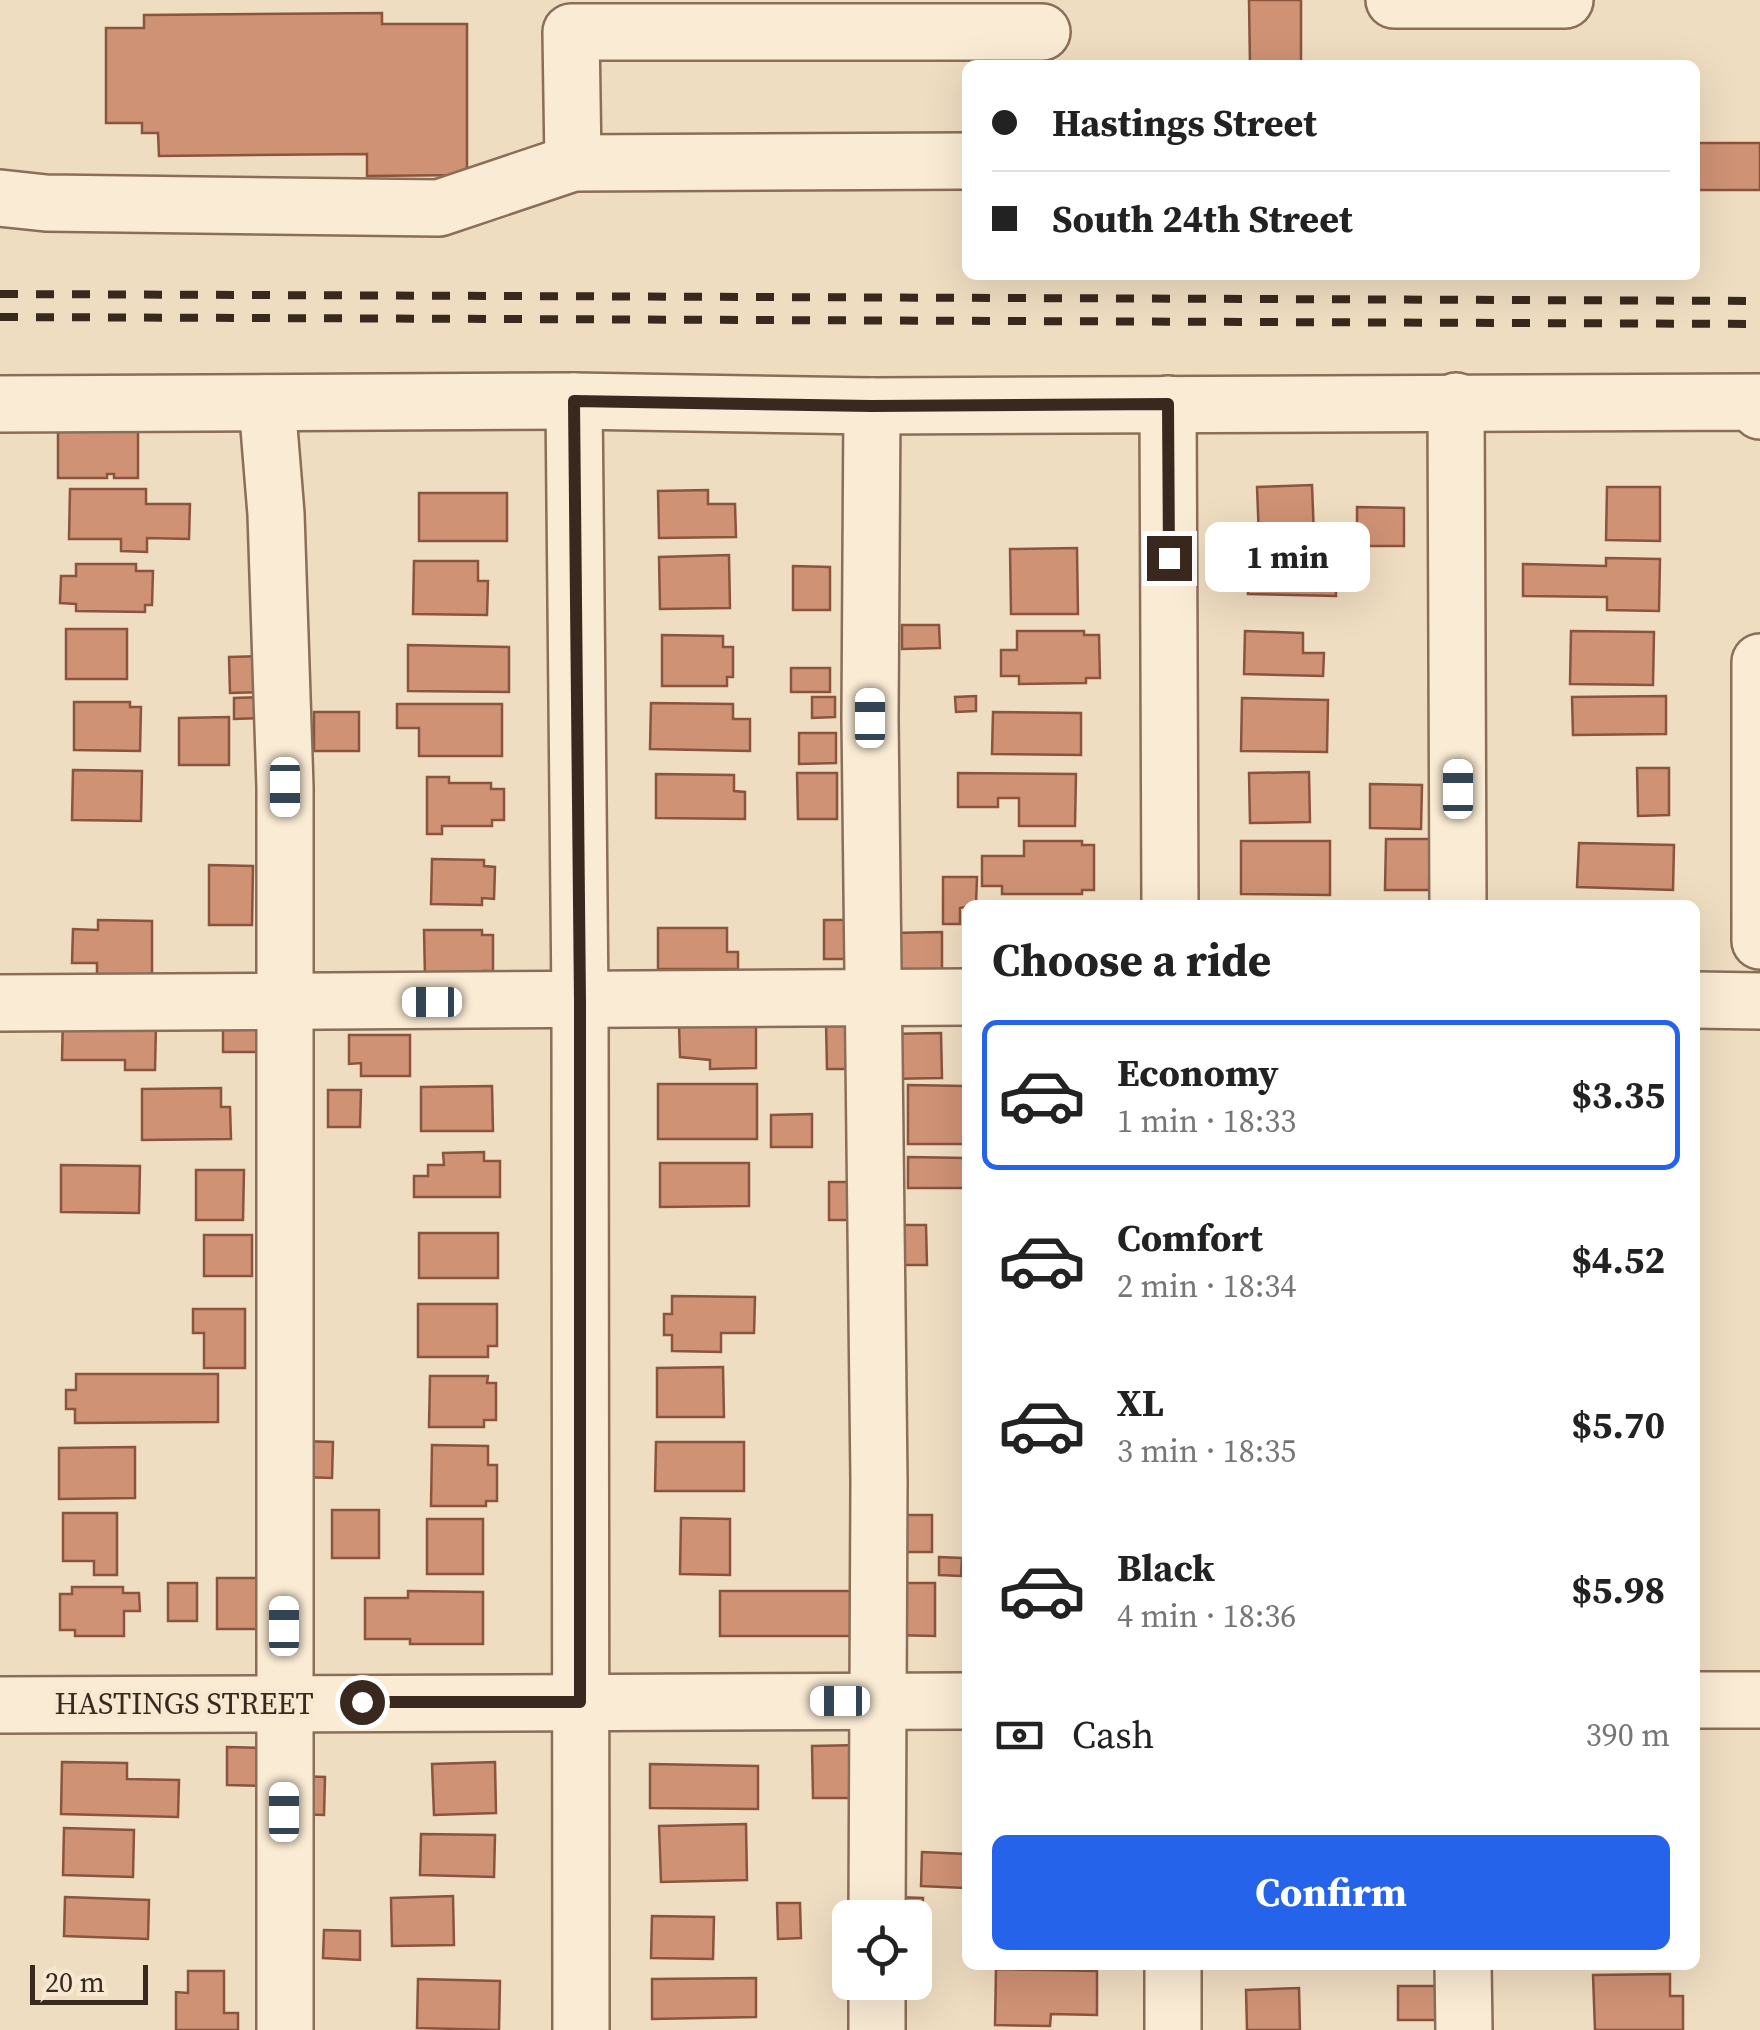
<!DOCTYPE html>
<html lang="en">
<head>
<meta charset="utf-8">
<style>
	:root { --surface:#fff; --page:#f6f6f6; --text:#222; --muted:#767676; --line:#e0e0e0; --accent:#2563eb }
	body { margin:0; font-family:"Source Serif 4",serif; background:var(--page); color:var(--text); height:100vh; display:flex; flex-direction:column; font-size:38px; white-space:nowrap }
	* { box-sizing:border-box; margin:0 }
	p { font-size:32px; color:var(--muted) }
	.icon { flex:none; width:55px; height:55px; fill:none; stroke:currentColor; stroke-width:2; stroke-linecap:round; stroke-linejoin:round }
	.map { position:relative; flex:1; overflow:hidden }
	.drawer { position:absolute; left:962px; top:900px; width:738px; height:1070px; display:flex; flex-direction:column; background:var(--surface); border-radius:15px; box-shadow:0 10px 40px #0002 }
	.drawer>* { flex:none }
	.banner { position:absolute; left:962px; top:60px; width:738px; height:220px; border-radius:15px; box-shadow:0 10px 40px #0002; display:grid; align-content:center; height:220px; padding:0 30px; background:var(--surface) }
	.controls { position:absolute; left:832px; top:1900px; display:grid; gap:20px }
	.controls a { display:grid; place-items:center; width:100px; height:100px; border-radius:15px; background:var(--surface); box-shadow:0 10px 40px #0002; font-size:50px }
	.scale { position:absolute; left:30px; bottom:25px; width:118px; box-sizing:border-box; padding-left:10px; border:5px solid #39281d; border-top:0; font-size:28px; line-height:35px; white-space:nowrap; color:#39281d; -webkit-text-stroke:8px #f7e8d1; paint-order:stroke }
	.end { position:absolute; width:45px; height:45px; margin:-22px; border:12px solid #39281d; background:#fff; box-shadow:0 0 0 5px #fff }
	.from { border-radius:50% }
	.bubble { position:absolute; height:70px; border-radius:15px; background:var(--surface); box-shadow:0 10px 40px #0002; font-size:32px; font-weight:700; line-height:70px; text-align:center }
	.car { position:absolute; width:30px; height:60px; margin:-30px -15px; border-radius:12px; box-shadow:0 0 8px 2px #0007; background:linear-gradient(#fff 24%,#345 0 40%,#fff 0 76%,#345 0 86%,#fff 0) }
	.banner b { display:flex; align-items:center; gap:35px; height:95px; font-size:38px }
	.banner b+b { border-top:2px solid var(--line) }
	.banner i { width:25px; height:25px; background:var(--text) }
	ul { padding:0; list-style:none }
	li { display:flex; align-items:center; gap:30px; height:150px; margin:0 20px 15px; padding:0 10px; border:5px solid transparent; border-radius:15px }
	li div { flex:1 }
	li b { display:block; font-size:38px }
	li em { font-style:normal; font-weight:700 }
	li.selected { border-color:var(--accent) }
	li>.icon { width:90px; height:90px; stroke-width:1.5 }
	h2 { padding:0 30px; font-size:45px; line-height:120px }
	.pay { display:flex; align-items:center; gap:25px; height:110px; padding:0 30px; font-size:38px }
	.pay p { margin-inline-start:auto }
	.action { display:flex; gap:20px; margin-top:auto; padding:20px 30px }
	.action a { flex:1; height:115px; border-radius:15px; background:var(--accent); color:#fff; font-size:40px; font-weight:700; line-height:115px; text-align:center }
	.map>svg:first-child { display:block }
	.building { fill:#cf9275; stroke:#8a543d; stroke-width:2.5 }
	.lines { fill:none; stroke-linecap:round; stroke-linejoin:round }
	.minor-casing { stroke:#8a6e58; stroke-width:60 }
	.minor { stroke:#faebd4; stroke-width:55 }
	.rail { stroke:#39281d; stroke-width:8; stroke-dasharray:18 18; stroke-linecap:butt }
	.route { stroke:#39281d; stroke-width:12 }
	.labels { text-anchor:middle; stroke-width:8; stroke-linejoin:round; paint-order:stroke }
	.street-label { font-size:30px; fill:#39281d; stroke:#f7e8d1 }
</style>
</head>
<body>
<div class="map">
<svg width="1760" height="2030" viewBox="0 0 1760 2030">
	<rect width="100%" height="100%" fill="#efddc1"/>
	<g class="building">
		<polygon points="1249,0 1301,0 1301,65 1250,65"/>
		<polygon points="382,13 382,24 467,24 467,175 367,176 367,154 159,156 158,133 142,133 142,123 106,123 106,28 144,28 144,15"/>
		<rect x="1695" y="143" width="65" height="47"/>
		<polygon points="58,423 138,423 138,478 114,478 114,474 107,474 107,478 58,478"/>
		<polygon points="1312,485 1314,536 1259,538 1257,487"/>
		<polygon points="1607,487 1660,487 1660,541 1606,540"/>
		<polygon points="70,489 146,489 146,504 190,504 189,539 147,538 147,552 121,551 121,539 69,539"/>
		<polygon points="708,490 708,504 735,504 736,537 659,538 658,491"/>
		<rect x="419" y="493" width="88" height="48"/>
		<polygon points="1357,507 1404,508 1404,546 1357,546"/>
		<polygon points="1077,548 1078,614 1011,614 1010,549"/>
		<polygon points="1249,552 1336,553 1336,596 1248,594"/>
		<polygon points="729,555 730,608 660,609 659,557"/>
		<polygon points="1606,558 1660,559 1659,611 1607,610 1607,597 1523,596 1523,564 1606,566"/>
		<polygon points="414,561 478,561 478,581 488,581 487,615 413,614"/>
		<polygon points="76,564 136,564 136,571 153,571 152,605 145,605 145,612 76,611 76,604 60,603 61,576 76,576"/>
		<polygon points="793,566 830,567 830,610 793,610"/>
		<polygon points="902,625 939,625 940,648 902,649"/>
		<rect x="66" y="629" width="61" height="50"/>
		<polygon points="1017,631 1084,631 1084,635 1099,635 1100,678 1086,678 1086,683 1019,684 1019,676 1001,676 1001,650 1017,650"/>
		<polygon points="1245,631 1303,633 1303,653 1324,653 1323,676 1244,674"/>
		<polygon points="1571,631 1654,632 1653,685 1570,684"/>
		<polygon points="662,635 723,636 723,647 733,647 733,677 727,677 727,686 662,686"/>
		<polygon points="408,645 509,647 509,692 408,691"/>
		<polygon points="262,656 263,692 230,693 229,657"/>
		<rect x="791" y="668" width="39" height="24"/>
		<polygon points="976,696 976,711 956,712 955,697"/>
		<polygon points="1666,696 1666,734 1573,735 1572,697"/>
		<polygon points="262,697 262,718 234,719 234,698"/>
		<polygon points="812,697 835,697 835,717 812,718"/>
		<polygon points="1242,698 1328,700 1327,752 1241,751"/>
		<polygon points="74,702 130,702 130,707 141,707 140,751 74,750"/>
		<polygon points="651,703 733,704 733,719 750,719 750,751 650,749"/>
		<polygon points="397,704 502,704 502,756 419,756 419,728 397,728"/>
		<rect x="314" y="712" width="45" height="39"/>
		<polygon points="993,712 1081,713 1081,755 992,754"/>
		<polygon points="229,717 229,765 179,765 179,718"/>
		<polygon points="799,733 836,733 836,763 799,764"/>
		<polygon points="1637,768 1669,768 1669,815 1638,816"/>
		<polygon points="73,770 142,771 141,821 72,820"/>
		<polygon points="1309,772 1310,822 1250,823 1249,773"/>
		<polygon points="797,773 837,773 837,819 798,819"/>
		<polygon points="958,773 1076,774 1075,826 1019,826 1019,798 998,798 998,807 958,807"/>
		<polygon points="656,774 734,775 734,791 745,792 745,819 656,818"/>
		<polygon points="427,777 449,777 449,783 491,783 491,789 504,789 504,820 492,820 492,826 442,826 442,834 427,834"/>
		<polygon points="1370,784 1422,785 1421,829 1370,828"/>
		<polygon points="1386,839 1430,839 1429,890 1385,890"/>
		<polygon points="1024,841 1082,841 1082,845 1094,845 1094,890 1082,890 1082,894 1002,894 1002,886 982,886 982,856 1024,856"/>
		<polygon points="1241,841 1330,841 1330,895 1241,894"/>
		<polygon points="1579,843 1674,845 1673,890 1577,887"/>
		<polygon points="432,859 484,860 484,866 495,867 494,899 482,898 482,905 431,904"/>
		<polygon points="209,865 253,866 252,925 209,925"/>
		<polygon points="943,877 977,877 976,905 960,908 960,924 943,924"/>
		<polygon points="98,920 152,921 152,979 97,978 97,963 72,963 73,929 98,930"/>
		<rect x="824" y="920" width="23" height="39"/>
		<polygon points="658,928 727,928 727,952 738,952 738,969 658,969"/>
		<polygon points="424,930 482,930 482,935 493,935 493,971 483,971 483,977 425,977"/>
		<polygon points="942,932 942,975 891,975 891,933"/>
		<rect x="223" y="1011" width="41" height="41"/>
		<polygon points="63,1014 156,1024 155,1070 125,1070 125,1060 62,1060"/>
		<polygon points="756,1019 756,1068 710,1069 710,1060 680,1057 679,1025"/>
		<polygon points="826,1022 855,1022 855,1069 827,1069"/>
		<polygon points="941,1033 942,1078 885,1079 885,1034"/>
		<polygon points="349,1035 410,1035 410,1076 361,1076 361,1063 349,1064"/>
		<rect x="658" y="1084" width="99" height="55"/>
		<polygon points="908,1085 965,1086 964,1144 908,1144"/>
		<polygon points="492,1086 493,1131 421,1131 421,1087"/>
		<polygon points="221,1088 221,1107 230,1107 231,1139 142,1140 142,1089"/>
		<polygon points="328,1090 361,1090 360,1127 328,1127"/>
		<polygon points="812,1114 812,1147 771,1147 771,1115"/>
		<polygon points="484,1152 484,1161 500,1161 500,1197 414,1197 414,1176 428,1176 428,1165 444,1165 443,1153"/>
		<polygon points="908,1157 967,1158 967,1188 908,1188"/>
		<polygon points="660,1163 749,1163 749,1206 660,1207"/>
		<polygon points="61,1165 140,1166 139,1213 61,1212"/>
		<polygon points="196,1170 244,1170 243,1220 196,1220"/>
		<rect x="829" y="1182" width="30" height="38"/>
		<polygon points="886,1225 926,1225 927,1265 886,1265"/>
		<rect x="419" y="1233" width="79" height="45"/>
		<rect x="204" y="1235" width="48" height="41"/>
		<polygon points="672,1296 755,1297 754,1333 721,1333 721,1352 672,1351 672,1335 664,1335 664,1314 672,1314"/>
		<polygon points="418,1304 497,1304 497,1346 488,1346 488,1357 418,1357"/>
		<polygon points="193,1309 245,1309 245,1368 204,1368 204,1333 193,1333"/>
		<polygon points="723,1367 724,1417 657,1417 657,1368"/>
		<polygon points="76,1374 218,1374 218,1422 75,1423 75,1409 66,1409 66,1390 76,1390"/>
		<polygon points="430,1376 488,1376 487,1383 496,1383 496,1420 484,1420 484,1427 429,1427"/>
		<polygon points="302,1441 333,1442 332,1478 301,1477"/>
		<polygon points="656,1442 744,1442 744,1491 655,1491"/>
		<polygon points="432,1445 488,1446 488,1465 497,1465 497,1501 486,1501 486,1506 431,1506"/>
		<polygon points="135,1447 135,1498 59,1499 59,1448"/>
		<rect x="332" y="1510" width="47" height="48"/>
		<polygon points="63,1513 117,1513 117,1575 94,1575 94,1561 63,1561"/>
		<rect x="889" y="1515" width="43" height="37"/>
		<polygon points="681,1518 730,1519 730,1575 680,1574"/>
		<rect x="427" y="1519" width="56" height="55"/>
		<polygon points="939,1557 962,1558 961,1576 939,1575"/>
		<rect x="217" y="1578" width="48" height="51"/>
		<rect x="168" y="1583" width="29" height="38"/>
		<polygon points="889,1583 935,1583 935,1636 888,1635"/>
		<polygon points="72,1587 123,1587 123,1593 139,1593 140,1611 124,1611 124,1636 75,1636 75,1630 60,1630 60,1594 72,1594"/>
		<polygon points="408,1591 483,1592 483,1644 410,1644 410,1639 365,1639 365,1598 408,1598"/>
		<rect x="720" y="1591" width="133" height="45"/>
		<polygon points="859,1745 860,1798 813,1798 812,1746"/>
		<polygon points="227,1747 262,1748 262,1786 227,1785"/>
		<polygon points="62,1762 127,1763 127,1779 179,1780 178,1817 61,1814"/>
		<polygon points="495,1762 496,1813 434,1815 432,1764"/>
		<polygon points="650,1764 758,1766 758,1809 650,1808"/>
		<polygon points="295,1776 325,1777 324,1815 294,1814"/>
		<polygon points="746,1824 747,1880 661,1882 659,1826"/>
		<polygon points="64,1828 134,1830 133,1877 63,1875"/>
		<polygon points="421,1834 495,1835 494,1877 420,1875"/>
		<polygon points="922,1852 967,1854 965,1888 921,1886"/>
		<polygon points="453,1896 454,1945 392,1946 391,1898"/>
		<polygon points="65,1897 149,1900 148,1939 64,1936"/>
		<polygon points="894,1897 923,1898 921,1933 915,1933 915,1918 893,1918"/>
		<polygon points="777,1903 800,1903 801,1938 778,1939"/>
		<polygon points="652,1916 714,1917 713,1959 651,1958"/>
		<polygon points="324,1930 360,1931 360,1960 323,1958"/>
		<polygon points="996,1969 1097,1971 1097,2015 1051,2014 1050,2026 995,2025"/>
		<polygon points="188,1971 224,1971 224,2013 238,2013 238,2030 176,2030 176,1992 188,1993"/>
		<polygon points="1670,1974 1670,1996 1683,1996 1683,2030 1595,2030 1593,1975"/>
		<polygon points="756,1978 756,2017 652,2019 652,1979"/>
		<polygon points="418,1979 500,1981 499,2030 417,2028"/>
		<rect x="1398" y="1986" width="39" height="34"/>
		<polygon points="1299,1988 1300,2030 1247,2030 1246,1990"/>
	</g>
	<g class="lines">
		<defs>
			<g id="minor">
				<polyline points="1394,0 1565,0"/>
				<polyline points="573,163 571,32 1042,32"/>
				<polyline points="0,198 46,203 439,208 573,163 968,161"/>
				<polyline points="574,401 580,1001 581,2030"/>
				<polyline points="1456,401 1458,905"/>
				<polyline points="267,403 276,514 285,787 285,2030"/>
				<polyline points="0,404 574,401 872,406 1760,402 1760,411"/>
				<polyline points="1168,404 1170,905"/>
				<polyline points="872,406 870,718 879,1481 877,1918"/>
				<polyline points="1760,662 1760,941"/>
				<polyline points="1695,1000 1760,1001"/>
				<polyline points="0,1003 968,997"/>
				<polyline points="1695,1700 1760,1700"/>
				<polyline points="0,1705 968,1701"/>
				<polyline points="1463,1965 1464,2030"/>
				<polyline points="877,2030 877,1982"/>
				<polyline points="1173,2030 1173,1965"/>
			</g>
		</defs>
		<use href="#minor" class="minor-casing"/>
		<use href="#minor" class="minor"/>
		<g class="rail">
			<polyline points="0,294 1760,301"/>
			<polyline points="0,317 1760,324"/>
		</g>
	</g>
	<g class="lines">
		<polyline class="route" points="362,1702 580,1702 580,1002 574,401 872,406 1168,404 1169,558"/>
	</g>
	<g class="labels">
		<g class="street-label">
			<text x="184" y="1714">HASTINGS STREET</text>
		</g>
	</g>
</svg>
<div class="controls">
<a><svg class="icon" aria-label="locate" viewBox="0 0 24 24"><circle cx="12" cy="12" r="6"/><path d="M12 2v4M12 18v4M2 12h4M18 12h4"/></svg></a>
</div>
<div class="scale">20 m</div>
<i class="end from" style="left:362px;top:1702px"></i>
<i class="end" style="left:1169px;top:558px"></i>
<div class="bubble" style="left:1205px;top:522px;width:165px">1 min</div>
<i class="car" style="left:870px;top:718px;rotate:0deg"></i>
<i class="car" style="left:285px;top:787px;rotate:180deg"></i>
<i class="car" style="left:1458px;top:789px;rotate:0deg"></i>
<i class="car" style="left:432px;top:1002px;rotate:270deg"></i>
<i class="car" style="left:284px;top:1626px;rotate:0deg"></i>
<i class="car" style="left:840px;top:1701px;rotate:270deg"></i>
<i class="car" style="left:284px;top:1812px;rotate:0deg"></i>
<div class="banner">
<b><i class="from"></i>Hastings Street</b>
<b><i></i>South 24th Street</b>
</div>
<section class="drawer">
<h2>Choose a ride</h2>
<ul>
<li class="selected"><svg class="icon" aria-label="car" viewBox="0 0 24 24"><path d="M5 17H2v-5l4-1 3-4h7l3 4 3 1v5h-3M9 17h6M6 11h13"/><circle cx="7" cy="17" r="2"/><circle cx="17" cy="17" r="2"/></svg><div><b>Economy</b><p>1 min · 18:33</p></div><em>$3.35</em></li>
<li><svg class="icon" aria-label="car" viewBox="0 0 24 24"><path d="M5 17H2v-5l4-1 3-4h7l3 4 3 1v5h-3M9 17h6M6 11h13"/><circle cx="7" cy="17" r="2"/><circle cx="17" cy="17" r="2"/></svg><div><b>Comfort</b><p>2 min · 18:34</p></div><em>$4.52</em></li>
<li><svg class="icon" aria-label="car" viewBox="0 0 24 24"><path d="M5 17H2v-5l4-1 3-4h7l3 4 3 1v5h-3M9 17h6M6 11h13"/><circle cx="7" cy="17" r="2"/><circle cx="17" cy="17" r="2"/></svg><div><b>XL</b><p>3 min · 18:35</p></div><em>$5.70</em></li>
<li><svg class="icon" aria-label="car" viewBox="0 0 24 24"><path d="M5 17H2v-5l4-1 3-4h7l3 4 3 1v5h-3M9 17h6M6 11h13"/><circle cx="7" cy="17" r="2"/><circle cx="17" cy="17" r="2"/></svg><div><b>Black</b><p>4 min · 18:36</p></div><em>$5.98</em></li>
</ul>
<div class="pay"><svg class="icon" aria-label="cash" viewBox="0 0 24 24"><path d="M3 7h18v10H3z"/><circle cx="12" cy="12" r="2"/></svg>Cash<p>390 m</p></div>
<div class="action"><a>Confirm</a></div>
</section>
</div>
</body>
</html>
